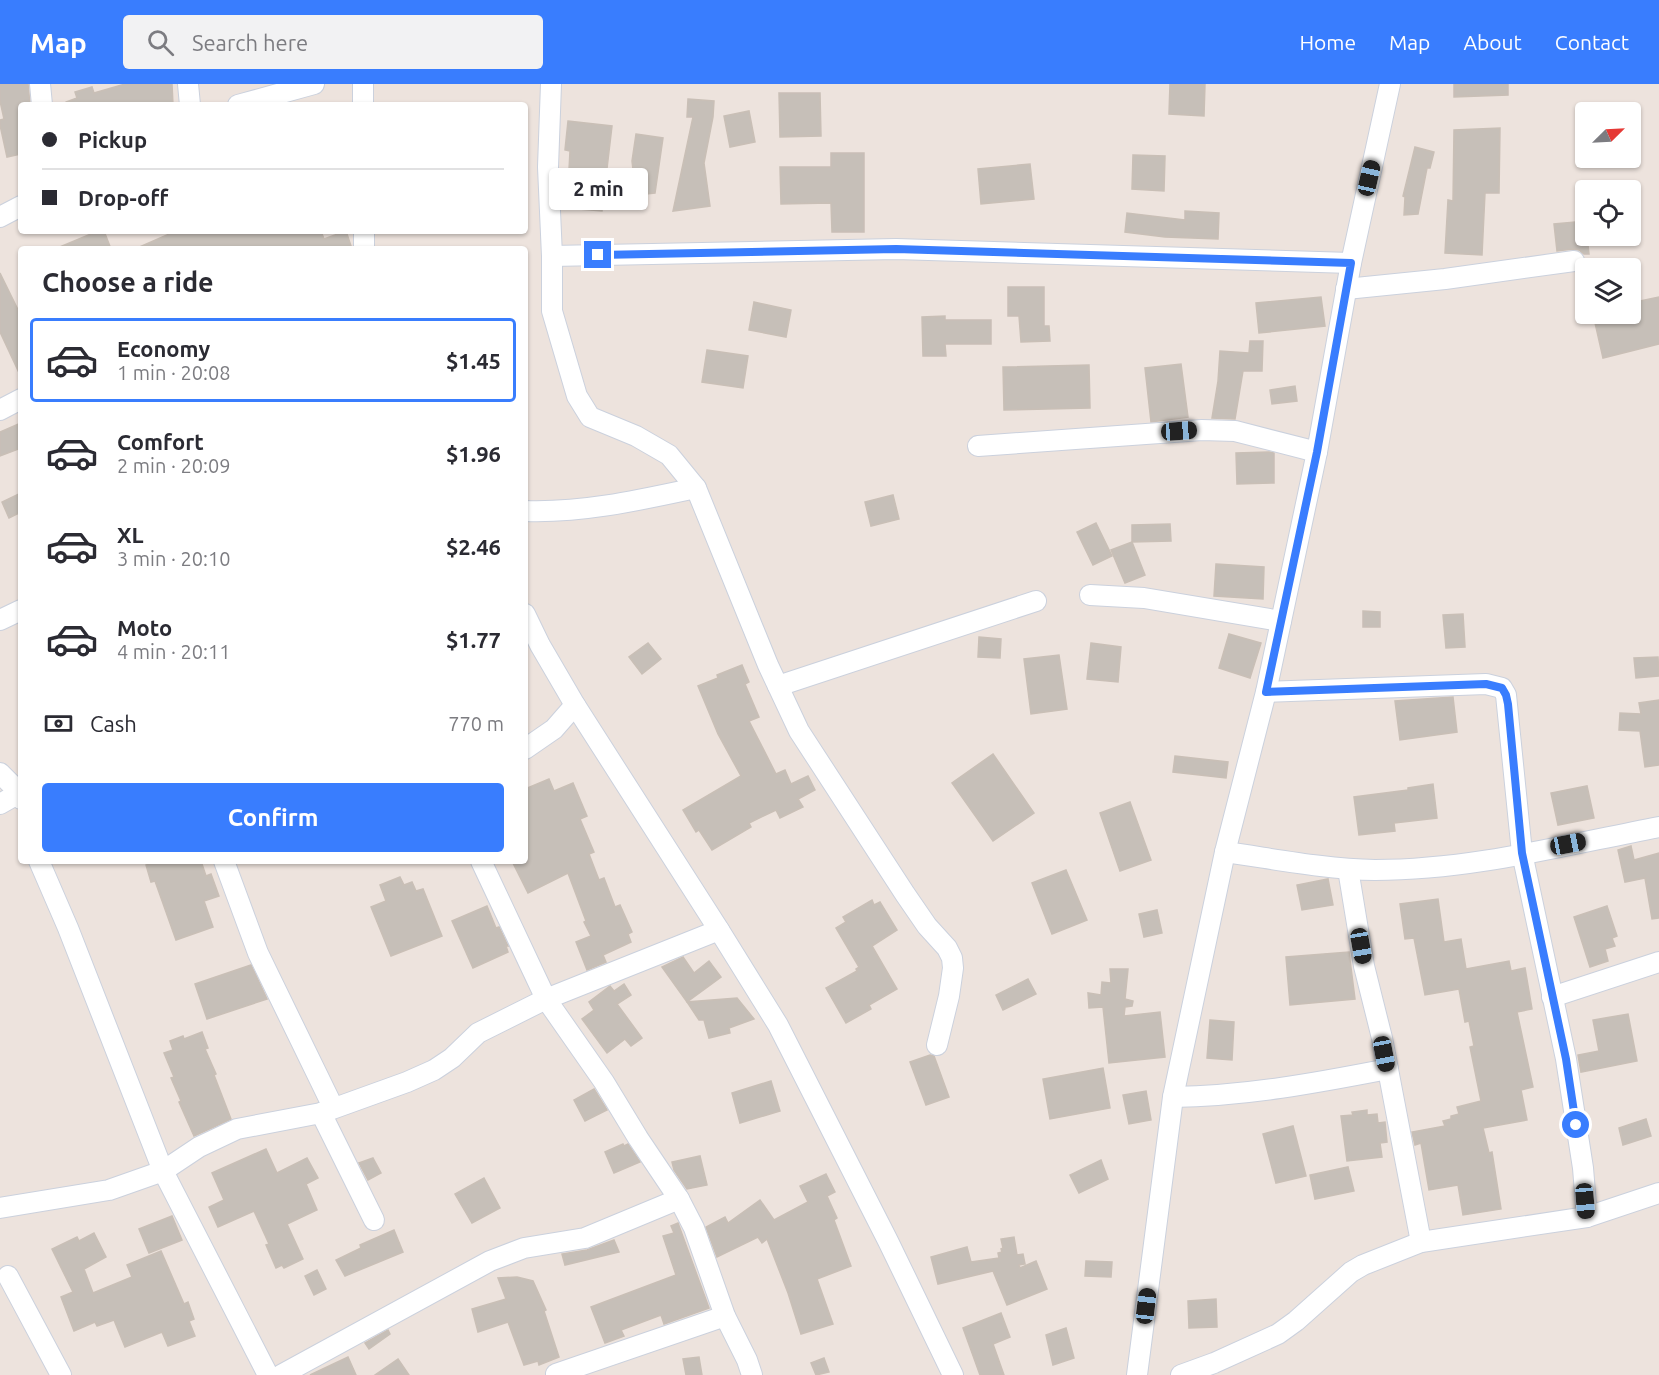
<!DOCTYPE html>
<html lang="en">
<head>
<meta charset="utf-8">
<style>
	:root { --surface:#fff; --page:#f2f2f3; --text:#2b2b33; --muted:#7c7c81; --line:#e1e1e2; --accent:#397dfe }
	body { margin:0; font-family:Ubuntu,sans-serif; background:var(--page); color:var(--text); height:100vh; display:flex; flex-direction:column; font-size:22px; white-space:nowrap }
	* { box-sizing:border-box; margin:0 }
	p { font-size:20px; color:var(--muted) }
	.icon { flex:none; width:33px; height:33px; fill:none; stroke:currentColor; stroke-width:2; stroke-linecap:round; stroke-linejoin:round }
	.map { position:relative; flex:1; overflow:hidden }
	.details { position:absolute; left:18px; top:162px; width:510px; height:618px; display:flex; flex-direction:column; background:var(--surface); border-radius:6px; box-shadow:0 2px 4px #0004 }
	.details>* { flex:none }
	.top-card { position:absolute; left:18px; top:18px; width:510px; height:132px; border-radius:6px; box-shadow:0 2px 4px #0004; display:grid; align-content:center; height:132px; padding:0 24px; background:var(--surface) }
	.needle { width:39px; rotate:66deg }
	.controls { position:absolute; left:1575px; top:18px; display:grid; gap:12px }
	.controls a { display:grid; place-items:center; width:66px; height:66px; border-radius:6px; background:var(--surface); box-shadow:0 2px 4px #0004; font-size:30px }
	.end { position:absolute; width:27px; height:27px; margin:-14px; border:8px solid #397dfe; background:#fff; box-shadow:0 0 0 3px #fff }
	.from { border-radius:50% }
	.bubble { position:absolute; height:42px; border-radius:6px; background:var(--surface); box-shadow:0 2px 4px #0004; font-size:20px; font-weight:600; line-height:42px; text-align:center }
	.car { position:absolute; width:18px; height:36px; margin:-18px -9px; border-radius:8px; box-shadow:0 0 4px 2px #0007; background:linear-gradient(#222 24%,#8ab4d8 0 40%,#222 0 76%,#8ab4d8 0 86%,#222 0) }
	.top-card b { display:flex; align-items:center; gap:21px; height:57px; font-size:22px }
	.top-card b+b { border-top:2px solid var(--line) }
	.top-card i { width:15px; height:15px; background:var(--text) }
	ul { padding:0; list-style:none }
	li { display:flex; align-items:center; gap:18px; height:84px; margin:0 12px 9px; padding:0 12px; border:3px solid transparent; border-radius:6px }
	li div { flex:1 }
	li b { display:block; font-size:22px }
	li em { font-style:normal; font-weight:600 }
	li.current { border-color:var(--accent) }
	li>.icon { width:54px; height:54px; stroke-width:1.5 }
	h2 { padding:0 24px; font-size:27px; line-height:72px }
	.pay { display:flex; align-items:center; gap:15px; height:66px; padding:0 24px; font-size:22px }
	.pay p { margin-inline-start:auto }
	.action { display:flex; gap:12px; margin-top:auto; padding:12px 24px }
	.action a { flex:1; height:69px; border-radius:6px; background:var(--accent); color:#fff; font-size:24px; font-weight:600; line-height:69px; text-align:center }
	header { display:flex; align-items:center; gap:36px; box-sizing:border-box; height:84px; padding:0 30px; background:var(--accent); color:#fff }
	header strong { font-size:28px }
	nav { display:flex; gap:33px; margin-inline-start:auto; font-size:21px }
	.search { width:420px; height:54px; background:var(--page); display:flex; align-items:center; gap:15px; box-sizing:border-box; padding:0 21px; border-radius:6px; color:var(--muted); font-size:22px }
	.map>svg:first-child { display:block }
	.building { fill:#c6bfb8; stroke:#c9bfb6; stroke-width:1.5 }
	.lines { fill:none; stroke-linecap:round; stroke-linejoin:round }
	.minor-casing { stroke:#cbd1dd; stroke-width:22 }
	.minor { stroke:#fff; stroke-width:20 }
	.route { stroke:#397dfe; stroke-width:8 }
</style>
</head>
<body>
<header>
<strong>Map</strong>
<div class="search"><svg class="icon" aria-label="search" viewBox="0 0 24 24"><circle cx="10" cy="10" r="6"/><path d="M15 15l6 6"/></svg>Search here</div>
<nav><a>Home</a><a>Map</a><a>About</a><a>Contact</a></nav>
</header>
<div class="map">
<svg width="1659" height="1291" viewBox="0 0 1659 1291">
	<rect width="100%" height="100%" fill="#ede3dd"/>
	<g class="building">
		<polygon points="0,0 28,0 30,21 21,21 21,70 7,73 0,41 0,36 4,35 0,17"/>
		<polygon points="125,0 172,0 173,21 66,21 66,18 77,14 75,8 92,3 94,9"/>
		<polygon points="1170,0 1205,0 1204,32 1169,30"/>
		<polygon points="1454,0 1508,0 1508,11 1454,13"/>
		<polygon points="779,9 820,9 821,52 780,53"/>
		<polygon points="688,15 714,17 713,33 704,79 710,122 673,127 693,33 687,33"/>
		<polygon points="749,27 755,58 730,63 724,32"/>
		<polygon points="568,37 612,42 602,127 567,124 570,67 565,66"/>
		<polygon points="1500,44 1499,109 1485,109 1482,171 1445,169 1448,116 1453,117 1454,46"/>
		<polygon points="636,50 663,54 655,109 636,111 632,77"/>
		<polygon points="1415,63 1434,68 1430,84 1427,84 1418,130 1404,131 1405,113 1403,112"/>
		<polygon points="831,69 864,69 864,148 832,148 831,119 781,120 780,83 831,83"/>
		<polygon points="1133,71 1165,72 1164,107 1132,105"/>
		<polygon points="1030,80 1034,115 981,120 978,85"/>
		<polygon points="1185,127 1219,129 1218,155 1165,153 1125,148 1127,129 1185,136"/>
		<polygon points="1586,137 1586,152 1587,152 1589,170 1584,170 1579,166 1573,165 1557,167 1554,140"/>
		<polygon points="98,147 104,147 111,165 55,165"/>
		<polygon points="176,147 321,147 324,155 346,147 352,165 135,165"/>
		<polygon points="0,189 21,232 21,293 0,248"/>
		<polygon points="1008,203 1044,203 1044,242 1049,242 1050,257 1021,258 1019,232 1008,232"/>
		<polygon points="1321,213 1325,242 1259,249 1256,219"/>
		<polygon points="1659,213 1659,260 1603,274 1593,230 1630,230 1630,219"/>
		<polygon points="754,218 791,226 786,253 749,246"/>
		<polygon points="945,232 945,236 991,236 991,260 945,260 946,272 923,272 922,233"/>
		<polygon points="1250,257 1263,257 1262,287 1243,287 1235,335 1212,334 1218,297 1220,267 1249,269"/>
		<polygon points="707,266 748,272 743,304 702,298"/>
		<polygon points="1181,280 1188,333 1151,338 1145,284"/>
		<polygon points="1089,281 1090,324 1004,326 1003,283"/>
		<polygon points="1295,302 1297,317 1272,320 1270,306"/>
		<polygon points="21,339 21,364 0,372 0,348"/>
		<polygon points="1269,368 1274,369 1274,399 1237,400 1236,369"/>
		<polygon points="21,409 21,428 9,434 2,418"/>
		<polygon points="893,411 899,435 871,442 865,418"/>
		<polygon points="1096,439 1112,472 1093,481 1077,448"/>
		<polygon points="1170,440 1171,457 1132,458 1132,441"/>
		<polygon points="1132,458 1145,491 1125,499 1111,466"/>
		<polygon points="1216,480 1264,483 1263,515 1214,512"/>
		<polygon points="1363,527 1380,528 1380,543 1363,543"/>
		<polygon points="1463,530 1465,563 1446,564 1443,531"/>
		<polygon points="1229,550 1261,559 1250,594 1219,584"/>
		<polygon points="979,553 1001,555 1000,574 978,573"/>
		<polygon points="648,559 661,575 642,590 629,573"/>
		<polygon points="1091,559 1121,563 1118,598 1087,595"/>
		<polygon points="1059,571 1067,625 1031,630 1024,575"/>
		<polygon points="1658,573 1659,592 1636,594 1634,574"/>
		<polygon points="742,581 749,598 745,600 759,633 749,637 776,690 785,686 791,700 808,692 815,706 798,715 803,723 780,734 776,726 749,739 751,743 712,766 699,746 696,748 683,726 741,692 718,650 698,602 718,594 717,591"/>
		<polygon points="1453,613 1457,648 1400,656 1395,617"/>
		<polygon points="1659,616 1659,681 1645,683 1640,647 1619,646 1620,629 1641,630 1639,619"/>
		<polygon points="993,670 1034,729 993,757 952,699"/>
		<polygon points="1175,672 1228,678 1226,694 1173,688"/>
		<polygon points="549,695 554,707 573,699 587,732 580,735 594,768 589,770 599,796 604,794 615,823 620,821 632,848 628,850 631,858 603,871 606,878 587,886 576,858 591,852 584,838 586,837 568,789 528,809 513,779 525,777 525,705"/>
		<polygon points="1433,700 1437,734 1394,739 1395,747 1359,751 1354,713 1408,706 1408,704"/>
		<polygon points="1587,702 1594,734 1558,741 1551,709"/>
		<polygon points="1130,718 1151,776 1120,787 1100,729"/>
		<polygon points="1631,762 1634,776 1659,769 1659,834 1652,835 1645,794 1625,798 1618,766"/>
		<polygon points="159,777 201,777 206,792 211,790 219,812 204,817 213,843 176,856 155,797 151,798 146,781"/>
		<polygon points="1066,786 1087,836 1052,850 1032,799"/>
		<polygon points="400,793 404,801 412,798 416,807 423,805 442,852 391,872 371,823 386,817 380,801"/>
		<polygon points="1328,795 1333,821 1302,826 1297,801"/>
		<polygon points="1438,815 1444,858 1461,855 1466,885 1509,877 1511,887 1525,884 1532,925 1517,928 1533,1003 1521,1006 1527,1036 1483,1044 1489,1069 1492,1068 1501,1125 1463,1131 1458,1101 1429,1106 1421,1059 1415,1061 1412,1048 1445,1042 1443,1037 1451,1035 1451,1032 1459,1030 1457,1023 1481,1017 1470,963 1474,962 1469,937 1465,938 1459,905 1425,911 1414,854 1405,855 1400,820"/>
		<polygon points="872,816 874,821 880,818 897,846 872,862 897,905 869,921 871,925 846,939 826,904 857,887 856,885 859,883 836,844 846,838 843,833"/>
		<polygon points="487,822 496,844 499,843 508,862 506,862 508,868 473,884 452,837"/>
		<polygon points="1607,822 1617,852 1612,854 1615,862 1605,865 1608,877 1590,883 1574,833"/>
		<polygon points="1157,826 1162,849 1144,853 1139,830"/>
		<polygon points="1349,868 1355,915 1290,921 1286,873"/>
		<polygon points="683,873 694,889 709,877 721,893 687,918 662,883"/>
		<polygon points="251,881 267,915 207,935 195,900"/>
		<polygon points="1110,885 1128,885 1125,915 1133,917 1132,922 1125,923 1124,932 1160,928 1165,973 1109,979 1103,923 1089,924 1088,909 1101,911 1102,898 1111,899"/>
		<polygon points="1028,895 1036,910 1003,926 996,911"/>
		<polygon points="624,900 631,911 617,920 642,954 631,962 625,955 607,969 582,935 594,926 589,918 610,902 614,907"/>
		<polygon points="737,914 754,935 729,944 730,949 709,954 704,936 699,936 687,918"/>
		<polygon points="1628,930 1637,977 1581,988 1578,971 1599,967 1593,936"/>
		<polygon points="1210,936 1234,938 1232,976 1207,974"/>
		<polygon points="202,948 208,964 205,965 216,990 214,991 231,1035 194,1052 179,1018 181,1017 171,994 174,993 164,969 173,966 170,957 183,952 184,955"/>
		<polygon points="930,971 934,972 949,1013 926,1021 910,978"/>
		<polygon points="1103,984 1110,1024 1050,1035 1043,995"/>
		<polygon points="771,997 780,1027 740,1039 732,1009"/>
		<polygon points="594,1005 607,1026 585,1037 574,1016"/>
		<polygon points="1146,1007 1151,1036 1129,1040 1123,1011"/>
		<polygon points="1367,1026 1367,1031 1377,1030 1378,1039 1385,1038 1387,1058 1380,1059 1382,1073 1347,1077 1341,1032 1353,1031 1352,1028"/>
		<polygon points="1646,1035 1651,1052 1623,1061 1619,1044"/>
		<polygon points="1293,1042 1306,1092 1276,1099 1263,1050"/>
		<polygon points="623,1060 624,1062 628,1060 640,1078 614,1089 605,1068"/>
		<polygon points="266,1065 277,1089 307,1074 318,1094 306,1100 317,1126 287,1140 303,1175 284,1184 282,1181 276,1184 266,1161 269,1160 254,1127 218,1143 209,1123 224,1116 212,1089"/>
		<polygon points="700,1072 707,1101 687,1105 674,1086 672,1078"/>
		<polygon points="373,1074 381,1089 368,1096 359,1079"/>
		<polygon points="1101,1076 1108,1095 1079,1109 1070,1091"/>
		<polygon points="1348,1083 1354,1107 1315,1115 1310,1091"/>
		<polygon points="826,1090 835,1108 827,1112 837,1134 834,1136 851,1182 817,1195 833,1240 801,1250 788,1209 767,1155 762,1159 758,1153 717,1173 706,1143 725,1133 728,1139 760,1116 774,1136 808,1118 800,1102"/>
		<polygon points="484,1094 500,1124 472,1139 455,1110"/>
		<polygon points="172,1132 182,1156 149,1169 139,1145"/>
		<polygon points="678,1139 709,1224 664,1240 661,1231 621,1246 624,1252 605,1259 591,1223 676,1191 663,1152 674,1149 671,1142"/>
		<polygon points="394,1146 403,1168 345,1192 336,1176 361,1164 360,1161"/>
		<polygon points="94,1149 106,1173 84,1185 93,1209 132,1193 127,1181 161,1167 184,1220 188,1218 194,1235 189,1237 195,1252 168,1262 162,1248 125,1263 114,1236 97,1242 95,1238 74,1247 61,1213 73,1208 52,1165 77,1153 79,1157"/>
		<polygon points="1014,1153 1017,1171 1023,1170 1025,1180 1019,1181 1020,1184 1036,1177 1047,1205 1007,1221 993,1187 938,1200 931,1173 967,1163 971,1178 999,1174 998,1169 1002,1168 1001,1165 1003,1164 1001,1155"/>
		<polygon points="614,1156 619,1168 565,1181 562,1170 587,1166"/>
		<polygon points="1086,1177 1112,1178 1111,1193 1085,1192"/>
		<polygon points="317,1186 326,1205 314,1211 305,1192"/>
		<polygon points="517,1193 533,1197 546,1226 544,1227 559,1273 539,1281 538,1277 524,1281 508,1238 478,1248 472,1225 506,1215 498,1194"/>
		<polygon points="1216,1215 1217,1243 1189,1244 1188,1217"/>
		<polygon points="1001,1229 1010,1253 993,1260 1004,1291 980,1291 963,1244"/>
		<polygon points="1066,1244 1074,1274 1053,1281 1046,1251"/>
		<polygon points="388,1246 390,1250 369,1265 365,1259"/>
		<polygon points="348,1273 356,1291 310,1291"/>
		<polygon points="699,1273 702,1291 686,1291 683,1275"/>
		<polygon points="824,1274 829,1288 816,1291 811,1279"/>
		<polygon points="398,1275 409,1291 375,1291"/>
	</g>
	<g class="lines">
		<defs>
			<g id="minor">
				<polyline points="40,0 42,21"/>
				<polyline points="188,0 190,21"/>
				<polyline points="363,0 363,21"/>
				<polyline points="551,0 548,83 552,172 552,227 577,312 590,333 636,352 669,371 696,404 768,581 799,647 905,810 927,842 947,864 952,874 953,884 949,912 937,961"/>
				<polyline points="238,21 314,0"/>
				<polyline points="0,133 21,122"/>
				<polyline points="364,147 364,165"/>
				<polyline points="552,172 896,165 1351,179"/>
				<polyline points="1346,205 1445,195 1574,177"/>
				<polyline points="0,326 21,315"/>
				<polyline points="978,362 1202,346 1235,347 1317,368"/>
				<path d="M525,427C583,429 640,416 696,404"/>
				<polyline points="1090,511 1144,514 1281,537"/>
				<polyline points="525,530 540,561 575,621 719,846 778,941 888,1157 953,1291"/>
				<polyline points="0,536 21,526"/>
				<polyline points="778,602 1036,517"/>
				<polyline points="525,665 554,645 575,621"/>
				<polyline points="0,689 19,708 21,715"/>
				<polyline points="0,720 21,708"/>
				<path d="M1225,768C1275,775 1325,785 1375,786C1471,786 1565,761 1659,743"/>
				<polyline points="39,777 68,844 163,1087 268,1291"/>
				<polyline points="224,777 258,869 333,1023"/>
				<polyline points="481,777 546,915 604,998 638,1054 679,1115 694,1144 725,1232 747,1276 752,1291"/>
				<polyline points="1348,785 1364,882 1382,954 1421,1158"/>
				<polyline points="1552,913 1659,878"/>
				<path d="M1173,1013C1246,1012 1316,999 1388,985"/>
				<polyline points="321,1029 374,1136"/>
				<polyline points="0,1124 109,1106 163,1087 199,1063 237,1045 321,1029 407,998 434,986 452,974 478,949 546,915 719,846"/>
				<polyline points="1587,1133 1659,1109"/>
				<polyline points="8,1192 61,1291"/>
				<polyline points="556,1290 725,1232"/>
				<polyline points="281,1291 490,1177 524,1164 585,1154 679,1115"/>
				<polyline points="1137,1291 1173,1013 1225,768 1266,608 1317,368 1351,179 1390,0"/>
				<polyline points="1181,1291 1214,1279 1278,1250 1296,1237 1351,1188 1363,1181 1421,1158 1587,1133 1583,1084 1566,975 1522,769 1506,611 1502,604 1486,600 1266,608"/>
			</g>
		</defs>
		<use href="#minor" class="minor-casing"/>
		<use href="#minor" class="minor"/>
	</g>
	<g class="lines">
		<polyline class="route" points="598,171 896,165 1351,179 1317,368 1266,608 1486,600 1502,604 1506,611 1508,620 1522,769 1566,975 1576,1041"/>
	</g>
</svg>
<div class="controls">
<a><svg class="needle" viewBox="-14 -14 28 28"><path d="M0-13l5 13h-10z" fill="#e53935"/><path d="M0 13l5-13h-10z" fill="#7c7c81"/></svg></a>
<a><svg class="icon" aria-label="locate" viewBox="0 0 24 24"><circle cx="12" cy="12" r="6"/><path d="M12 2v4M12 18v4M2 12h4M18 12h4"/></svg></a>
<a><svg class="icon" aria-label="layers" viewBox="0 0 24 24"><path d="M12 4l9 5-9 5-9-5zM3 14l9 5 9-5"/></svg></a>
</div>
<i class="end from" style="left:1576px;top:1041px"></i>
<i class="end" style="left:598px;top:171px"></i>
<div class="bubble" style="left:549px;top:84px;width:99px">2 min</div>
<i class="car" style="left:1369px;top:94px;rotate:13deg"></i>
<i class="car" style="left:1179px;top:347px;rotate:86deg"></i>
<i class="car" style="left:1568px;top:760px;rotate:79deg"></i>
<i class="car" style="left:1361px;top:862px;rotate:170deg"></i>
<i class="car" style="left:1384px;top:970px;rotate:169deg"></i>
<i class="car" style="left:1585px;top:1117px;rotate:175deg"></i>
<i class="car" style="left:1146px;top:1222px;rotate:7deg"></i>
<div class="top-card">
<b><i class="from"></i>Pickup</b>
<b><i></i>Drop-off</b>
</div>
<section class="details">
<h2>Choose a ride</h2>
<ul>
<li class="current"><svg class="icon" aria-label="car" viewBox="0 0 24 24"><path d="M5 17H2v-5l4-1 3-4h7l3 4 3 1v5h-3M9 17h6M6 11h13"/><circle cx="7" cy="17" r="2"/><circle cx="17" cy="17" r="2"/></svg><div><b>Economy</b><p>1 min · 20:08</p></div><em>$1.45</em></li>
<li><svg class="icon" aria-label="car" viewBox="0 0 24 24"><path d="M5 17H2v-5l4-1 3-4h7l3 4 3 1v5h-3M9 17h6M6 11h13"/><circle cx="7" cy="17" r="2"/><circle cx="17" cy="17" r="2"/></svg><div><b>Comfort</b><p>2 min · 20:09</p></div><em>$1.96</em></li>
<li><svg class="icon" aria-label="car" viewBox="0 0 24 24"><path d="M5 17H2v-5l4-1 3-4h7l3 4 3 1v5h-3M9 17h6M6 11h13"/><circle cx="7" cy="17" r="2"/><circle cx="17" cy="17" r="2"/></svg><div><b>XL</b><p>3 min · 20:10</p></div><em>$2.46</em></li>
<li><svg class="icon" aria-label="car" viewBox="0 0 24 24"><path d="M5 17H2v-5l4-1 3-4h7l3 4 3 1v5h-3M9 17h6M6 11h13"/><circle cx="7" cy="17" r="2"/><circle cx="17" cy="17" r="2"/></svg><div><b>Moto</b><p>4 min · 20:11</p></div><em>$1.77</em></li>
</ul>
<div class="pay"><svg class="icon" aria-label="cash" viewBox="0 0 24 24"><path d="M3 7h18v10H3z"/><circle cx="12" cy="12" r="2"/></svg>Cash<p>770 m</p></div>
<div class="action"><a>Confirm</a></div>
</section>
</div>
</body>
</html>
